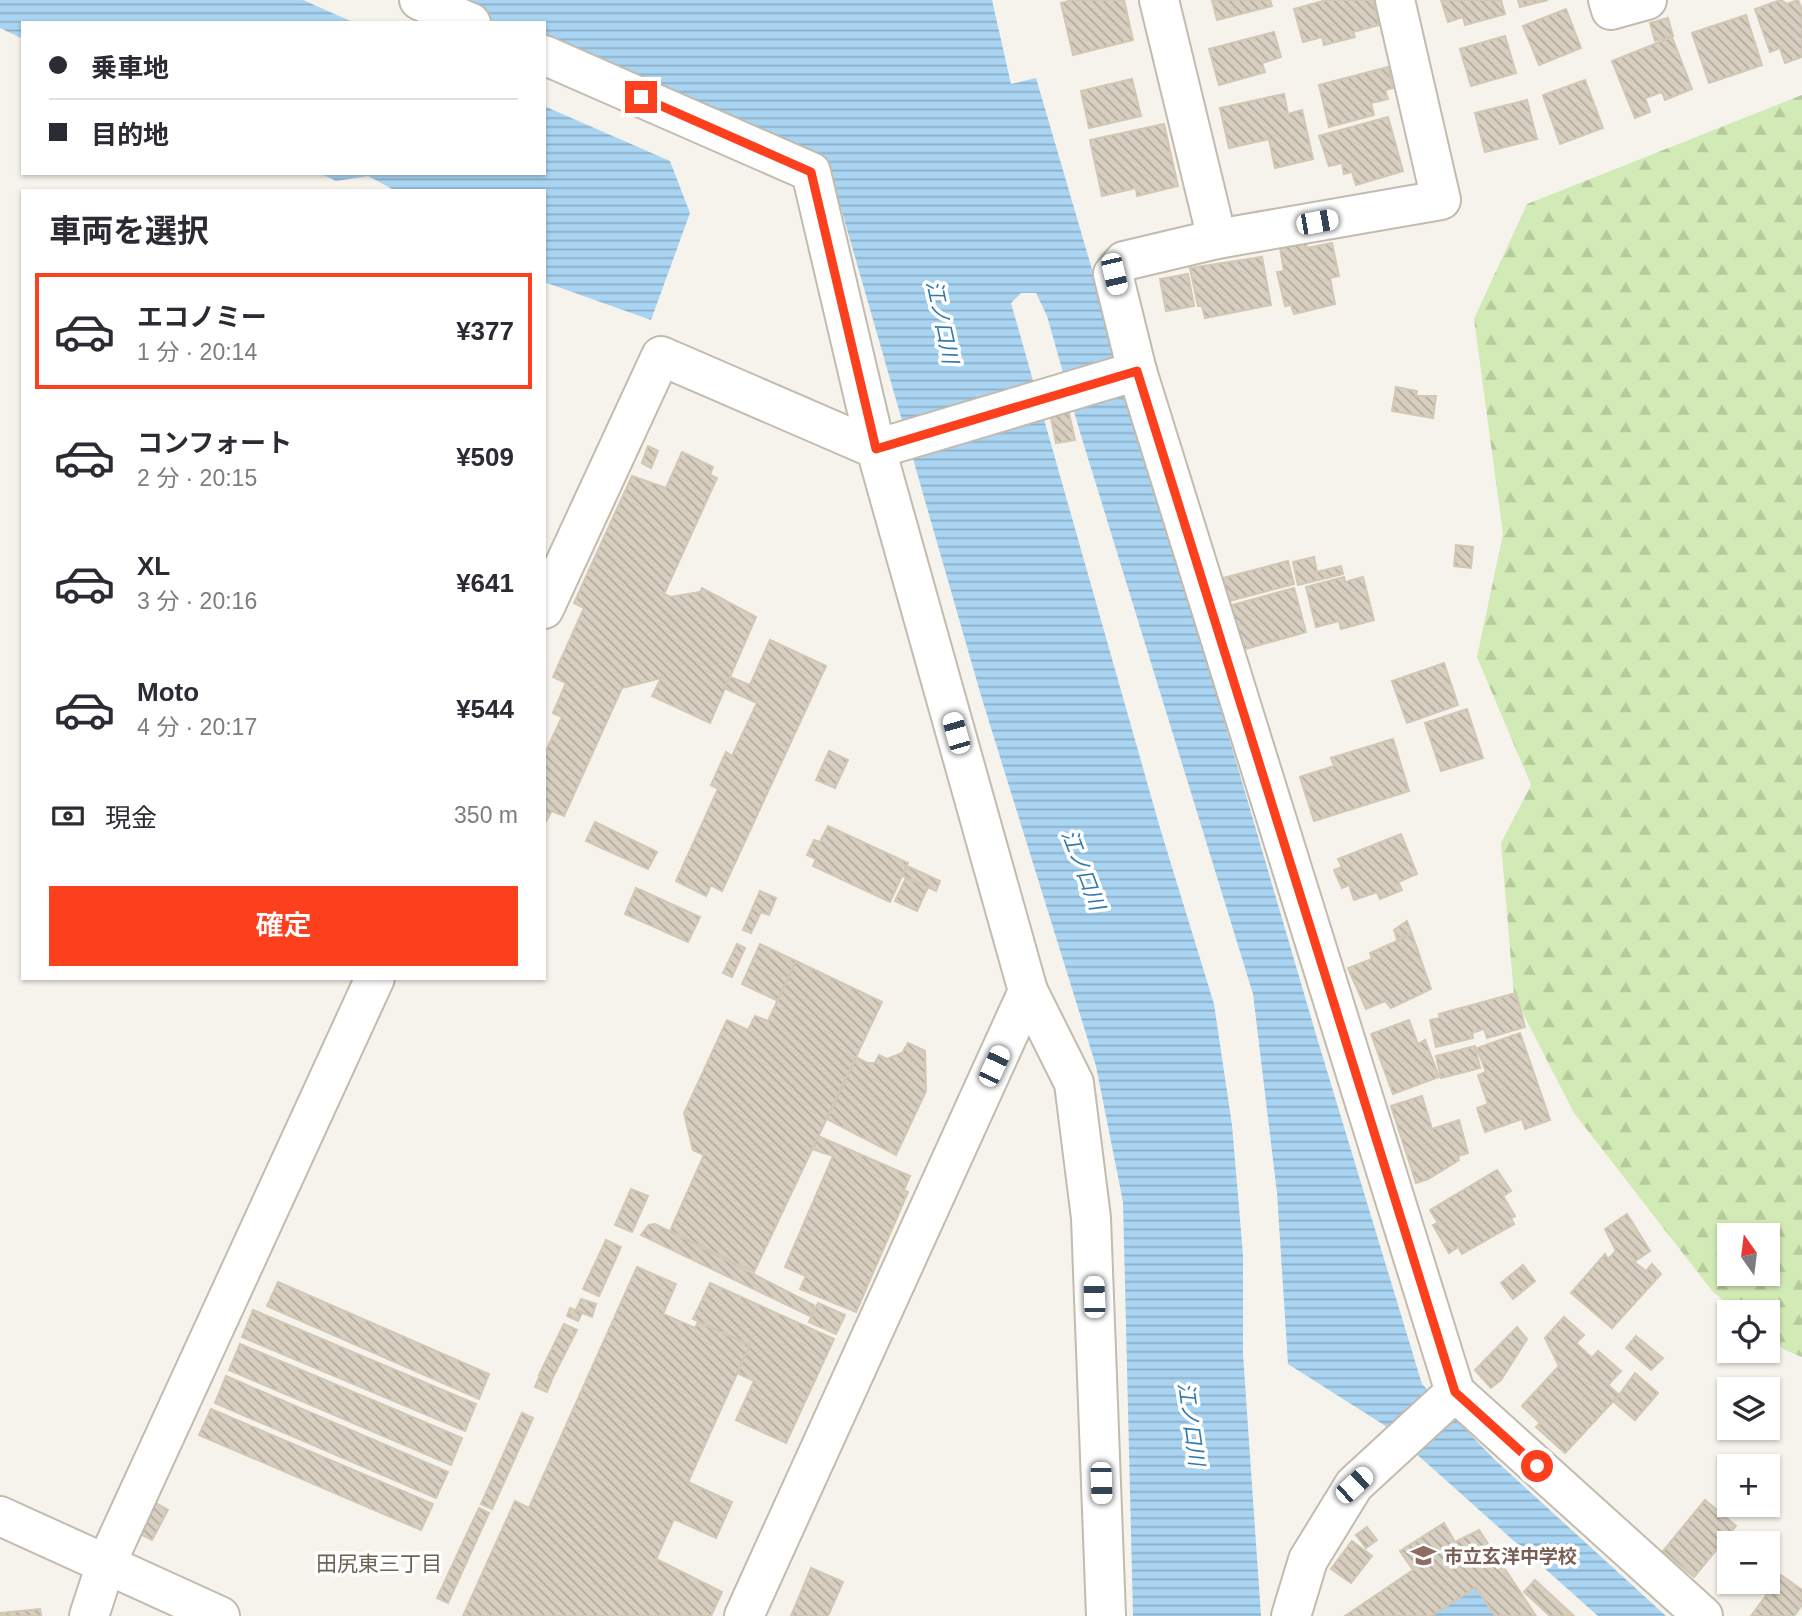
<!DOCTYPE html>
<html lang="ja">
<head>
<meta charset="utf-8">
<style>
	:root { --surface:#fff; --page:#f7f7f7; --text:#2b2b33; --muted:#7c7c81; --line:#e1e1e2; --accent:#fc3f1d }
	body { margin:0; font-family:Arial,"Noto Sans JP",sans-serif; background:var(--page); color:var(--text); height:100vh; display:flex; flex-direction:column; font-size:26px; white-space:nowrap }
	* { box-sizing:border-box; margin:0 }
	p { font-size:23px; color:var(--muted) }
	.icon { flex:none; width:38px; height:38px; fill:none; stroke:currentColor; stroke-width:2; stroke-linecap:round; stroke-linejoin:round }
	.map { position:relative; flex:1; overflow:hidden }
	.sheet { position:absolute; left:21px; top:189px; width:525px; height:791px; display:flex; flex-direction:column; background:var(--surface); border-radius:0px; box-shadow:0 2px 5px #0004 }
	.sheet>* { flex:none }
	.guide { position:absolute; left:21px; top:21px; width:525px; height:154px; border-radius:0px; box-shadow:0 2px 5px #0004; display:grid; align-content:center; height:154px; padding:0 28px; background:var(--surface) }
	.needle { width:46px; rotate:346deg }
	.buttons { position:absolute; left:1717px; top:1223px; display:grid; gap:14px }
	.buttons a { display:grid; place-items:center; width:63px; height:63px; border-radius:0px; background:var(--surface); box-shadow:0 2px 5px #0004; font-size:35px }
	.end { position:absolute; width:32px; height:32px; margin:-16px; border:9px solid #fc3f1d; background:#fff; box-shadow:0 0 0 4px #fff }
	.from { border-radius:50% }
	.car { position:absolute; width:21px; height:42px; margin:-21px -10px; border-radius:9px; box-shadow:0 0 5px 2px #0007; background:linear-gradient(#fff 24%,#345 0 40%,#fff 0 76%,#345 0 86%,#fff 0) }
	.guide b { display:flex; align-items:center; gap:24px; height:66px; font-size:26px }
	.guide b+b { border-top:2px solid var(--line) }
	.guide i { width:18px; height:18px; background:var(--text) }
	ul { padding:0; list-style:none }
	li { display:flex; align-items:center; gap:21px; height:116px; margin:0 14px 10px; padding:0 14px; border:4px solid transparent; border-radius:0px }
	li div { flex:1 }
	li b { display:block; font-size:26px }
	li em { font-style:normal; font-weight:600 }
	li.selected { border-color:var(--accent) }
	li>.icon { width:63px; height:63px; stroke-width:1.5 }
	h2 { padding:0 28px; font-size:32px; line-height:84px }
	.pay { display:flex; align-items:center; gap:18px; height:77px; padding:0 28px; font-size:26px }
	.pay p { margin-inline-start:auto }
	.primary-button { display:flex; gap:14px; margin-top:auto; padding:14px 28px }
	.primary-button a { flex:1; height:80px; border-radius:0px; background:var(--accent); color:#fff; font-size:28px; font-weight:600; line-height:80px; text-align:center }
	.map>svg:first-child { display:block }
	.forest { fill:url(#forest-firs); fill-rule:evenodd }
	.water { fill:url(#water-rules) }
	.building { fill:url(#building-back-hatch); stroke:#d3c7b4; stroke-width:2 }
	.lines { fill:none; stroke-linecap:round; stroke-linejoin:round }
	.minor-casing { stroke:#c2bbae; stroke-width:42 }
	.minor { stroke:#fff; stroke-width:38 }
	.route { stroke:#fc3f1d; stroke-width:9 }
	.labels { text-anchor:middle; stroke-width:7; stroke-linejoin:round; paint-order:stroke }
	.education-label { font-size:19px; font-weight:bold; fill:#785e54; stroke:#fff; text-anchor:start }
	.water-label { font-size:21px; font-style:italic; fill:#2e7ab2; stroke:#fff }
	.neighbourhood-label { font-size:21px; fill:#6e6250; stroke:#fff }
</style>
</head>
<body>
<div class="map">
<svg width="1802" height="1616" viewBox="0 0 1802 1616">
	<defs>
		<pattern id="forest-firs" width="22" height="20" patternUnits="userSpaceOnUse" patternTransform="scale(1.75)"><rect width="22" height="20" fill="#d2eab5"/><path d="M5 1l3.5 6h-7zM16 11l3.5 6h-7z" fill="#b6ca9c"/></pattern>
		<pattern id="water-rules" width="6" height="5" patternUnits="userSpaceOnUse" patternTransform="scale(1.75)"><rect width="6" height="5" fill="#a9d4f2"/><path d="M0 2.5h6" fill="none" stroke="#8caec5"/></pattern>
		<pattern id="building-back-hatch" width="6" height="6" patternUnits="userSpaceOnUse" patternTransform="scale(1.75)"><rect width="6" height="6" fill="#d8cfc1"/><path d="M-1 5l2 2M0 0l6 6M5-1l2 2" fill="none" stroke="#b1aa9e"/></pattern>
	</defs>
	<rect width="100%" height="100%" fill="#f6f3ec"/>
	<path class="forest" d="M1802,95V1357L1785,1350L1768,1336V1312H1738L1713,1292L1574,1113L1514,996L1501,843L1531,785L1477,657L1503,534L1474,319L1527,204ZM1729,1236H1768V1274H1729Z"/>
	<g class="water">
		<polygon points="0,0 303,0 355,23 23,23 23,39 0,28"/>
		<polygon points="444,0 992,0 1011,84 1036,78 1317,1038 1422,1384 1495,1460 1666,1616 1598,1616 1384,1425 1288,1364 1277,1193 1253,994 1079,429 1047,316 1036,293 1021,293 1011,303 1160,828 1214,1004 1232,1125 1243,1255 1243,1354 1261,1616 1133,1616 1123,1202 1096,1066 982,699 834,184 544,47 544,23 493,23"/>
		<polygon points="544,106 670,161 690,213 651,320 544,282 544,191 396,191 368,176 336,181 319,173 544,173"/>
		<polygon points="1476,1587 1495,1616 1431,1616"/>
	</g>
	<g class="building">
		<polygon points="1073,0 1124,0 1133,40 1073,55 1061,3"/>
		<polygon points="1212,0 1270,0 1272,6 1217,20"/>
		<polygon points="1327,0 1373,0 1379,25 1353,32 1355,37 1324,45 1322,37 1303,42 1294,9"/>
		<polygon points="1441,0 1501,0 1505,14 1465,25 1463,17 1448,22"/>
		<polygon points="1518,0 1548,0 1520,7"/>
		<polygon points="1781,0 1787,4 1798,0 1802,10 1802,57 1785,63 1780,48 1770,52 1755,9"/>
		<polygon points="1566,9 1581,48 1539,65 1523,26"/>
		<polygon points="1746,15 1762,65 1709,83 1692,33"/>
		<polygon points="1668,18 1673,36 1655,41 1650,23"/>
		<polygon points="1274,32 1281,57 1262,63 1265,72 1219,85 1209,49"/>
		<polygon points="1505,36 1516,73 1471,86 1460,49"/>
		<polygon points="1672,37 1692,89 1665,100 1662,92 1645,98 1650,112 1635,118 1612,61"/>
		<polygon points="1388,67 1393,88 1385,90 1388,99 1371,103 1374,115 1329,127 1319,85"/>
		<polygon points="1132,79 1141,116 1089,128 1081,91"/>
		<polygon points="1585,80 1603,128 1560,144 1543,95"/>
		<polygon points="1284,94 1288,114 1302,110 1313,159 1275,168 1269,139 1229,148 1220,108"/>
		<polygon points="1527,100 1537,139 1485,152 1475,113"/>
		<polygon points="1388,117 1403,171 1356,185 1352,172 1344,174 1342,163 1329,166 1319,136"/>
		<polygon points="1164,124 1178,186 1137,196 1136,188 1102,196 1090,140"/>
		<polygon points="1306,243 1307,248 1332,243 1339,276 1330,278 1335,304 1294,314 1291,305 1285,306 1277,272 1284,271 1280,248"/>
		<polygon points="1262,257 1271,305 1205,318 1202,306 1198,306 1190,268"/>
		<polygon points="1188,274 1194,306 1166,311 1160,279"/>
		<polygon points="1396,387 1417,391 1416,396 1436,396 1433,418 1392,411"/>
		<polygon points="1068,409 1075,440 1056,443 1050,412"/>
		<polygon points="648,446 658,451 651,468 642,463"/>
		<polygon points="682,452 713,467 710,475 717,478 664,594 671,597 700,592 702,588 756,617 710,723 652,696 661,678 622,688 564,816 552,811 546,821 544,755 562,717 553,713 566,683 553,677 584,608 574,603 632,476 666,488"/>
		<polygon points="1456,545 1473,547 1471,568 1454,566"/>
		<polygon points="1314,557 1317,572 1341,566 1343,574 1298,585 1293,562"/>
		<polygon points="1288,561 1294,584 1229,601 1223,578"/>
		<polygon points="1344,577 1345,582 1363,577 1374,620 1341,629 1339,621 1316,627 1306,587"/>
		<polygon points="1294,588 1306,632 1242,650 1229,606"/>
		<polygon points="770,640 826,666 722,891 711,885 706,896 676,881 718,789 711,785 726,752 732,756 757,703 724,688 730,677 750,685"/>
		<polygon points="1444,663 1458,705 1407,723 1392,681"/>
		<polygon points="1467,709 1483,758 1441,771 1425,723"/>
		<polygon points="1393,739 1409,791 1314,821 1300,777 1334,766 1331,758"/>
		<polygon points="829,751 848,760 835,788 816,780"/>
		<polygon points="595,822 657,852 648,869 586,841"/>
		<polygon points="828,826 908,863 890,902 813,866 816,859 807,855 814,840 820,842"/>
		<polygon points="1401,834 1417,874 1398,882 1402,890 1380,899 1377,892 1354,900 1349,885 1342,888 1334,870 1342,867 1338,859"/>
		<polygon points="907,866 940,881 936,891 902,876"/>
		<polygon points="906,878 928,887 917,911 895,901"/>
		<polygon points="636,888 700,917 688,942 625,914"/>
		<polygon points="760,891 776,898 769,915 761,912 751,933 743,930"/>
		<polygon points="1407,921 1412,934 1397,939 1394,930"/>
		<polygon points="1412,934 1431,989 1391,1008 1385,1001 1366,1009 1348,968 1372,959 1370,953"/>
		<polygon points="737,944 745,948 732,977 723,973"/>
		<polygon points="760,944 796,961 778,1001 742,984"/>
		<polygon points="796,961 882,1002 754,1272 670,1231 704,1155 693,1150 684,1113 727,1020 748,1030 755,1016 768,1021"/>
		<polygon points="1516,993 1525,1027 1487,1038 1484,1029 1472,1033 1473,1038 1436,1047 1430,1020 1440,1018 1439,1014"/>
		<polygon points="1409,1020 1418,1044 1425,1040 1439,1077 1393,1094 1371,1034"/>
		<polygon points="1520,1033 1550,1120 1525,1129 1522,1119 1485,1132 1477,1108 1488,1104 1478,1075 1486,1072 1477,1048"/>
		<polygon points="908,1043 925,1051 926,1091 896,1155 827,1119 856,1057 867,1063 875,1063 879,1055 887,1059 902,1053"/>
		<polygon points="1475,1046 1480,1068 1441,1078 1436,1056"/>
		<polygon points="1422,1096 1432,1129 1459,1120 1468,1153 1458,1156 1459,1160 1428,1179 1416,1183 1391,1106"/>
		<polygon points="818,1136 910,1176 904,1190 908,1192 856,1312 800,1289 806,1276 785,1267 833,1156 812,1149"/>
		<polygon points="1497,1170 1511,1191 1503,1196 1515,1216 1511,1218 1514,1224 1462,1254 1458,1247 1449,1253 1433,1225 1438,1223 1430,1210"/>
		<polygon points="631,1189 648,1196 632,1232 615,1225"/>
		<polygon points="1627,1214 1650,1251 1634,1262 1646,1271 1652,1264 1661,1274 1612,1328 1571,1293 1605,1254 1608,1259 1616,1251 1605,1229"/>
		<polygon points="655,1224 814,1305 814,1311 810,1316 641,1235 649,1225"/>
		<polygon points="606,1240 621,1247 599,1296 583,1289"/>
		<polygon points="1523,1265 1535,1281 1513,1299 1501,1283"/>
		<polygon points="637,1267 676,1284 663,1314 695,1328 698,1322 750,1345 688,1482 732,1502 716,1538 674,1519 656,1559 722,1592 711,1616 463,1616 515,1501 529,1508"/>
		<polygon points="278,1282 489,1374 479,1399 267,1306"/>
		<polygon points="710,1283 834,1339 786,1443 736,1420 754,1381 737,1373 750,1345 693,1319"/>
		<polygon points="581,1299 596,1304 592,1317 576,1310"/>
		<polygon points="818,1303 845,1315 836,1334 809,1322"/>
		<polygon points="570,1308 582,1313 578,1321 567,1316"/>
		<polygon points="253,1310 476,1404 465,1431 242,1337"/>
		<polygon points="1564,1317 1584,1335 1576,1343 1592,1358 1598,1351 1621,1371 1608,1385 1619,1395 1565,1453 1536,1427 1540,1423 1522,1406 1559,1366 1545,1338"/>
		<polygon points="564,1324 577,1330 551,1381 539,1375"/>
		<polygon points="1517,1327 1527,1339 1501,1380 1491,1388 1475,1370"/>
		<polygon points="1636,1336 1663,1358 1651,1370 1626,1348"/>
		<polygon points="240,1344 462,1438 451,1465 229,1370"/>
		<polygon points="1635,1373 1658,1393 1635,1420 1614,1402"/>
		<polygon points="226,1376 448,1472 436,1498 215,1403"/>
		<polygon points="539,1377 551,1382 547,1392 535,1387"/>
		<polygon points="211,1409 433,1504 421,1530 199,1435"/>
		<polygon points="522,1413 533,1418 492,1509 481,1504"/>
		<polygon points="149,1499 168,1510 152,1540 132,1530"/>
		<polygon points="1705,1500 1736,1526 1694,1577 1663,1551"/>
		<polygon points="479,1508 489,1513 448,1603 437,1598"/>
		<polygon points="1444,1523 1455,1542 1479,1530 1536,1616 1495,1616 1476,1587 1431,1616 1345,1616 1413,1570 1400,1551"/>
		<polygon points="1367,1527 1377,1540 1366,1548 1356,1535"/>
		<polygon points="1352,1541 1372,1556 1351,1583 1331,1569"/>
		<polygon points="811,1568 843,1582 828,1616 791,1616"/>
		<polygon points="1781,1575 1802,1590 1802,1605 1794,1616 1751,1616"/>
		<polygon points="1535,1580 1574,1616 1550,1616 1524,1592"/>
		<polygon points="40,1609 41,1616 0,1616 0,1613"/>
	</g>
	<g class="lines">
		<defs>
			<g id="minor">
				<polyline points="419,0 471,23"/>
				<polyline points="1159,0 1217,239"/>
				<polyline points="1395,0 1441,200 1217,239 1124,261 1113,274 1137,371 1455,1392 1703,1616"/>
				<polyline points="1608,0 1611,10 1647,0"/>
				<polyline points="544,55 811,172 876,449 1028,991 744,1616"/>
				<polyline points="544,609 661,356 876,449 1137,371"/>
				<polyline points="1028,991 1074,1083 1091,1218 1106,1616"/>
				<polyline points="0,1516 220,1616"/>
				<polyline points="89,1616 106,1564 375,978"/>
				<polyline points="1291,1616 1308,1560 1354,1485 1455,1392"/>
			</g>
		</defs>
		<use href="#minor" class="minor-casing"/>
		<use href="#minor" class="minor"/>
	</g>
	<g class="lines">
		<polyline class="route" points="641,97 811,172 876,449 1137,371 1455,1392 1537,1466"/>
	</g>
	<defs>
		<symbol id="school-bare" viewBox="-9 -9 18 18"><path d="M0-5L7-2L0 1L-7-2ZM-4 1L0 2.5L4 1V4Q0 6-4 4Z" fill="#8d6e63" stroke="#fff" stroke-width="2.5" paint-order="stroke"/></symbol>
	</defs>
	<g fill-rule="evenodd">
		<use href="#school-bare" x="1406" y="1538" width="35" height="35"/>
	</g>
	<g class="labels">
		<g class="education-label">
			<text x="1444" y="1563">市立玄洋中学校</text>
		</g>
		<g class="water-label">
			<text transform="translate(942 322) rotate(78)" y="7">江ノ口川</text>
			<text transform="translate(1083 870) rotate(69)" y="7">江ノ口川</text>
			<text transform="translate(1191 1424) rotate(82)" y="7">江ノ口川</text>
		</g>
		<g class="neighbourhood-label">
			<text x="379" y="1571">田尻東三丁目</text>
		</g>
	</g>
</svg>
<div class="buttons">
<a><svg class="needle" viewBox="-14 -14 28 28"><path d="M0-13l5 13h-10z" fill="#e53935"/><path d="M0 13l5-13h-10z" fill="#7c7c81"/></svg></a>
<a><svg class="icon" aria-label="locate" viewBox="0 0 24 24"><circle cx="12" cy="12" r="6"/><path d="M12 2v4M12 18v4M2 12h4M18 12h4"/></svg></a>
<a><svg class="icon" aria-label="layers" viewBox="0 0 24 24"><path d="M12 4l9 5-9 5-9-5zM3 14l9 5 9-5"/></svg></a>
<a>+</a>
<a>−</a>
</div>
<i class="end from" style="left:1537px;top:1466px"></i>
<i class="end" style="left:641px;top:97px"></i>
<i class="car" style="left:1317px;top:222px;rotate:80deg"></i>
<i class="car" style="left:1114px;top:274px;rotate:167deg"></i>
<i class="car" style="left:956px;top:733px;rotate:344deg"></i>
<i class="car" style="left:994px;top:1066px;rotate:25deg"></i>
<i class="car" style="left:1094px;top:1297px;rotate:358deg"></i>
<i class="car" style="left:1101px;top:1483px;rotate:178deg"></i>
<i class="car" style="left:1354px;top:1485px;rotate:47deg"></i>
<div class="guide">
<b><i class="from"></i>乗車地</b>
<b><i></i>目的地</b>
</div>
<section class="sheet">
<h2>車両を選択</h2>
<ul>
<li class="selected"><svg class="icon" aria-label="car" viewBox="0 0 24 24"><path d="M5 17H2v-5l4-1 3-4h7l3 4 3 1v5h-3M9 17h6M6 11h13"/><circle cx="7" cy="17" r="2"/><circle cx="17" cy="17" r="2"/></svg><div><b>エコノミー</b><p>1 分 · 20:14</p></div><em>¥377</em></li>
<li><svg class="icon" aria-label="car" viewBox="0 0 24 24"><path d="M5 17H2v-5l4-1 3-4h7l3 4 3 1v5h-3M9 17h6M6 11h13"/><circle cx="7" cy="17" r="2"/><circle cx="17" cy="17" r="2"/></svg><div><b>コンフォート</b><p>2 分 · 20:15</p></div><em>¥509</em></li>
<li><svg class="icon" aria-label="car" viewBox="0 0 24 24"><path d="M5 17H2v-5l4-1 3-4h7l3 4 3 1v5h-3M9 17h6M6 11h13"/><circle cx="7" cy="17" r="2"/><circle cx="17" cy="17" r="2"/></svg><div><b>XL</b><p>3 分 · 20:16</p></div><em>¥641</em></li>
<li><svg class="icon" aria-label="car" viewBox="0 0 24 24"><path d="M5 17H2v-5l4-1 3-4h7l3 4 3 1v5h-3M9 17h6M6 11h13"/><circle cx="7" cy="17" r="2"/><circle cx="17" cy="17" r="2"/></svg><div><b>Moto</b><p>4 分 · 20:17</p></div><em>¥544</em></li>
</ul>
<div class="pay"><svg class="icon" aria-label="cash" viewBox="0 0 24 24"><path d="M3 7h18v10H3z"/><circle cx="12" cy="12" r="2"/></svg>現金<p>350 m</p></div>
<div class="primary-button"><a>確定</a></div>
</section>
</div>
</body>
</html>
